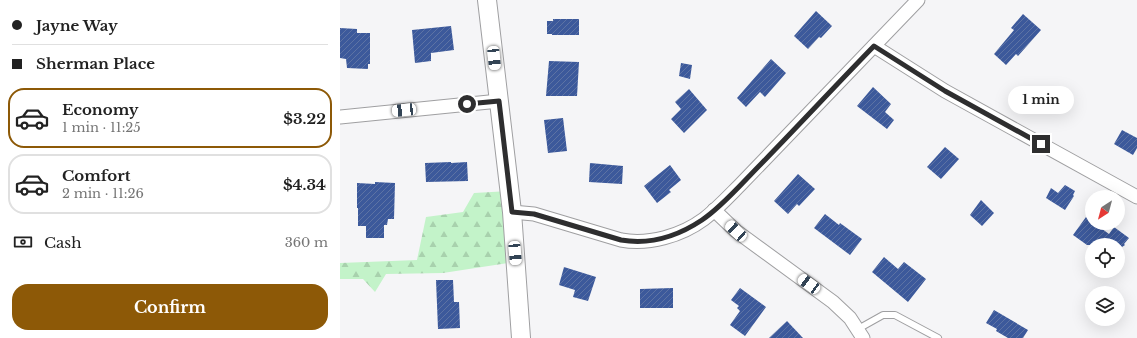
<!DOCTYPE html>
<html lang="en">
<head>
<meta charset="utf-8">
<style>
	:root { --surface:#fff; --page:#f2f2f2; --text:#222; --muted:#767676; --line:#e0e0e0; --accent:#8d5907 }
	body { margin:0; font-family:"Libre Baskerville",serif; background:var(--page); color:var(--text); height:100vh; display:flex; flex-direction:column; font-size:15px; white-space:nowrap }
	* { box-sizing:border-box; margin:0 }
	p { font-size:13px; color:var(--muted) }
	.icon { flex:none; width:22px; height:22px; fill:none; stroke:currentColor; stroke-width:2; stroke-linecap:round; stroke-linejoin:round }
	.map { position:relative; flex:1; overflow:hidden }
	.side { display:flex; flex-direction:column; background:var(--surface); width:340px }
	.side>* { flex:none }
	.guide { display:grid; align-content:center; height:88px; padding:0 12px; background:var(--surface) }
	.needle { width:26px; rotate:216deg }
	.tools { position:absolute; left:745px; top:190px; display:grid; gap:8px }
	.tools a { display:grid; place-items:center; width:40px; height:40px; border-radius:50%; background:var(--surface); box-shadow:0 4px 16px #0002; font-size:20px }
	.end { position:absolute; width:18px; height:18px; margin:-9px; border:5px solid #2e2e2f; background:#fff; box-shadow:0 0 0 2px #fff }
	.from { border-radius:50% }
	.bubble { position:absolute; height:28px; border-radius:14px; background:var(--surface); box-shadow:0 4px 16px #0002; font-size:13px; font-weight:700; line-height:28px; text-align:center }
	.car { position:absolute; width:12px; height:24px; margin:-12px -6px; border-radius:5px; box-shadow:0 0 3px 1px #0007; background:linear-gradient(#fff 24%,#345 0 40%,#fff 0 76%,#345 0 86%,#fff 0) }
	.guide b { display:flex; align-items:center; gap:14px; height:38px; font-size:15px }
	.guide b+b { border-top:1px solid var(--line) }
	.guide i { width:10px; height:10px; background:var(--text) }
	ul { padding:0; list-style:none }
	li { display:flex; align-items:center; gap:12px; height:60px; margin:0 8px 6px; padding:0 4px; border:2px solid var(--line); border-radius:16px }
	li div { flex:1 }
	li b { display:block; font-size:15px }
	li em { font-style:normal; font-weight:700 }
	li.current { border-color:var(--accent) }
	li>.icon { width:36px; height:36px; stroke-width:1.5 }
	.pay { display:flex; align-items:center; gap:10px; height:44px; padding:0 12px; font-size:15px }
	.pay p { margin-inline-start:auto }
	.action { display:flex; gap:8px; margin-top:auto; padding:8px 12px }
	.action a { flex:1; height:46px; border-radius:16px; background:var(--accent); color:#fff; font-size:16px; font-weight:700; line-height:46px; text-align:center }
	main { display:flex; flex:1; min-height:0 }
	.map>svg:first-child { display:block }
	.forest { fill:url(#forest-firs) }
	.building { fill:url(#building-hatch) }
	.lines { fill:none; stroke-linecap:round; stroke-linejoin:round }
	.lane-casing { stroke:#9f9fa1; stroke-width:8 }
	.street-casing { stroke:#9f9fa1; stroke-width:15 }
	.secondary-casing { stroke:#9f9fa1; stroke-width:20 }
	.lane { stroke:#fff; stroke-width:6 }
	.street { stroke:#fff; stroke-width:13 }
	.secondary { stroke:#fff; stroke-width:18 }
	.route { stroke:#2e2e2f; stroke-width:5 }
</style>
</head>
<body>
<main>
<section class="side">
<div class="guide">
<b><i class="from"></i>Jayne Way</b>
<b><i></i>Sherman Place</b>
</div>
<ul>
<li class="current"><svg class="icon" aria-label="car" viewBox="0 0 24 24"><path d="M5 17H2v-5l4-1 3-4h7l3 4 3 1v5h-3M9 17h6M6 11h13"/><circle cx="7" cy="17" r="2"/><circle cx="17" cy="17" r="2"/></svg><div><b>Economy</b><p>1 min · 11:25</p></div><em>$3.22</em></li>
<li><svg class="icon" aria-label="car" viewBox="0 0 24 24"><path d="M5 17H2v-5l4-1 3-4h7l3 4 3 1v5h-3M9 17h6M6 11h13"/><circle cx="7" cy="17" r="2"/><circle cx="17" cy="17" r="2"/></svg><div><b>Comfort</b><p>2 min · 11:26</p></div><em>$4.34</em></li>
</ul>
<div class="pay"><svg class="icon" aria-label="cash" viewBox="0 0 24 24"><path d="M3 7h18v10H3z"/><circle cx="12" cy="12" r="2"/></svg>Cash<p>360 m</p></div>
<div class="action"><a>Confirm</a></div>
</section>
<div class="map">
<svg width="797" height="338" viewBox="0 0 797 338">
	<defs>
		<pattern id="forest-firs" width="22" height="20" patternUnits="userSpaceOnUse"><rect width="22" height="20" fill="#c3f3c9"/><path d="M5 1l3.5 6h-7zM16 11l3.5 6h-7z" fill="#a8d1ad"/></pattern>
		<pattern id="building-hatch" width="6" height="6" patternUnits="userSpaceOnUse"><rect width="6" height="6" fill="#3c599b"/><path d="M-1 1l2-2M0 6l6-6M5 7l2-2" fill="none" stroke="#5d73a4"/></pattern>
	</defs>
	<rect width="100%" height="100%" fill="#f5f5f7"/>
	<polygon class="forest" points="169,191 168,263 103,273 46,274 35,292 23,279 0,279 0,263 77,260 86,217 123,212 134,193"/>
	<g class="building">
		<polygon points="476,11 492,26 481,38 479,37 468,49 454,36"/>
		<polygon points="683,14 701,30 678,56 676,54 666,65 654,54 674,30 671,28"/>
		<polygon points="213,19 239,19 239,35 212,35 212,34 207,34 207,21 213,21"/>
		<polygon points="111,26 114,50 91,53 91,61 75,63 72,30"/>
		<polygon points="0,28 17,29 17,33 30,33 30,64 28,64 28,69 7,68 6,59 0,58"/>
		<polygon points="431,59 446,73 425,97 420,92 406,107 397,98"/>
		<polygon points="209,61 239,62 237,96 206,96"/>
		<polygon points="341,63 352,65 350,79 339,76"/>
		<polygon points="533,87 551,104 545,112 554,120 547,129 517,106"/>
		<polygon points="349,89 367,110 344,133 331,119 341,109 335,102"/>
		<polygon points="223,118 227,151 208,153 204,120"/>
		<polygon points="782,130 797,138 797,148 793,155 774,144"/>
		<polygon points="605,147 619,159 601,179 587,167"/>
		<polygon points="111,162 111,163 127,162 128,181 86,182 85,163"/>
		<polygon points="250,163 283,166 282,184 249,182"/>
		<polygon points="330,165 341,180 329,190 331,192 317,203 304,186"/>
		<polygon points="458,174 475,189 459,206 457,204 448,214 434,201"/>
		<polygon points="35,182 55,183 54,219 48,219 47,225 44,225 44,238 26,238 26,226 18,226 18,208 17,208 17,183 35,184"/>
		<polygon points="725,185 735,191 733,195 734,196 725,210 706,198 711,188 718,193"/>
		<polygon points="641,200 654,213 642,226 630,215"/>
		<polygon points="485,214 499,225 500,223 522,239 510,255 474,228"/>
		<polygon points="746,217 752,221 752,223 754,223 769,234 774,227 789,238 784,244 785,245 782,247 780,245 747,245 733,235"/>
		<polygon points="544,257 558,269 564,262 586,279 568,302 532,272"/>
		<polygon points="224,267 256,277 248,301 233,297 235,290 219,285"/>
		<polygon points="96,280 113,280 114,302 119,302 120,328 98,329"/>
		<polygon points="333,288 333,308 300,308 300,289"/>
		<polygon points="400,288 426,307 405,336 390,325 400,311 397,308 399,306 391,300"/>
		<polygon points="654,310 688,330 683,338 668,338 656,331 657,329 646,323"/>
		<polygon points="447,321 463,338 429,338"/>
	</g>
	<g class="lines">
		<defs>
			<polyline id="lane" points="518,329 543,315 555,315 598,338"/>
			<g id="street">
				<polyline points="534,46 605,91 797,197"/>
				<polyline points="0,117 159,101"/>
				<polyline points="374,210 396,231 493,302 510,318 523,338"/>
				<path d="M172,212L194,214L281,240C309,245 341,236 364,219C377,209 389,196 400,185L578,0"/>
			</g>
			<polyline id="secondary" points="147,0 172,212 181,338"/>
		</defs>
		<use href="#lane" class="lane-casing"/>
		<use href="#street" class="street-casing"/>
		<use href="#secondary" class="secondary-casing"/>
		<use href="#lane" class="lane"/>
		<use href="#street" class="street"/>
		<use href="#secondary" class="secondary"/>
	</g>
	<g class="lines">
		<path class="route" d="M127,104L159,101L172,212L194,214L281,240C310,245 338,236 362,220C382,207 403,182 421,164C459,125 496,85 534,46L605,91L701,144"/>
	</g>
</svg>
<div class="tools">
<a><svg class="needle" viewBox="-14 -14 28 28"><path d="M0-13l5 13h-10z" fill="#e53935"/><path d="M0 13l5-13h-10z" fill="#767676"/></svg></a>
<a><svg class="icon" aria-label="locate" viewBox="0 0 24 24"><circle cx="12" cy="12" r="6"/><path d="M12 2v4M12 18v4M2 12h4M18 12h4"/></svg></a>
<a><svg class="icon" aria-label="layers" viewBox="0 0 24 24"><path d="M12 4l9 5-9 5-9-5zM3 14l9 5 9-5"/></svg></a>
</div>
<i class="end from" style="left:127px;top:104px"></i>
<i class="end" style="left:701px;top:144px"></i>
<div class="bubble" style="left:668px;top:86px;width:66px">1 min</div>
<i class="car" style="left:154px;top:58px;rotate:174deg"></i>
<i class="car" style="left:64px;top:110px;rotate:264deg"></i>
<i class="car" style="left:396px;top:231px;rotate:313deg"></i>
<i class="car" style="left:175px;top:253px;rotate:175deg"></i>
<i class="car" style="left:469px;top:284px;rotate:306deg"></i>
</div>
</main>
</body>
</html>
